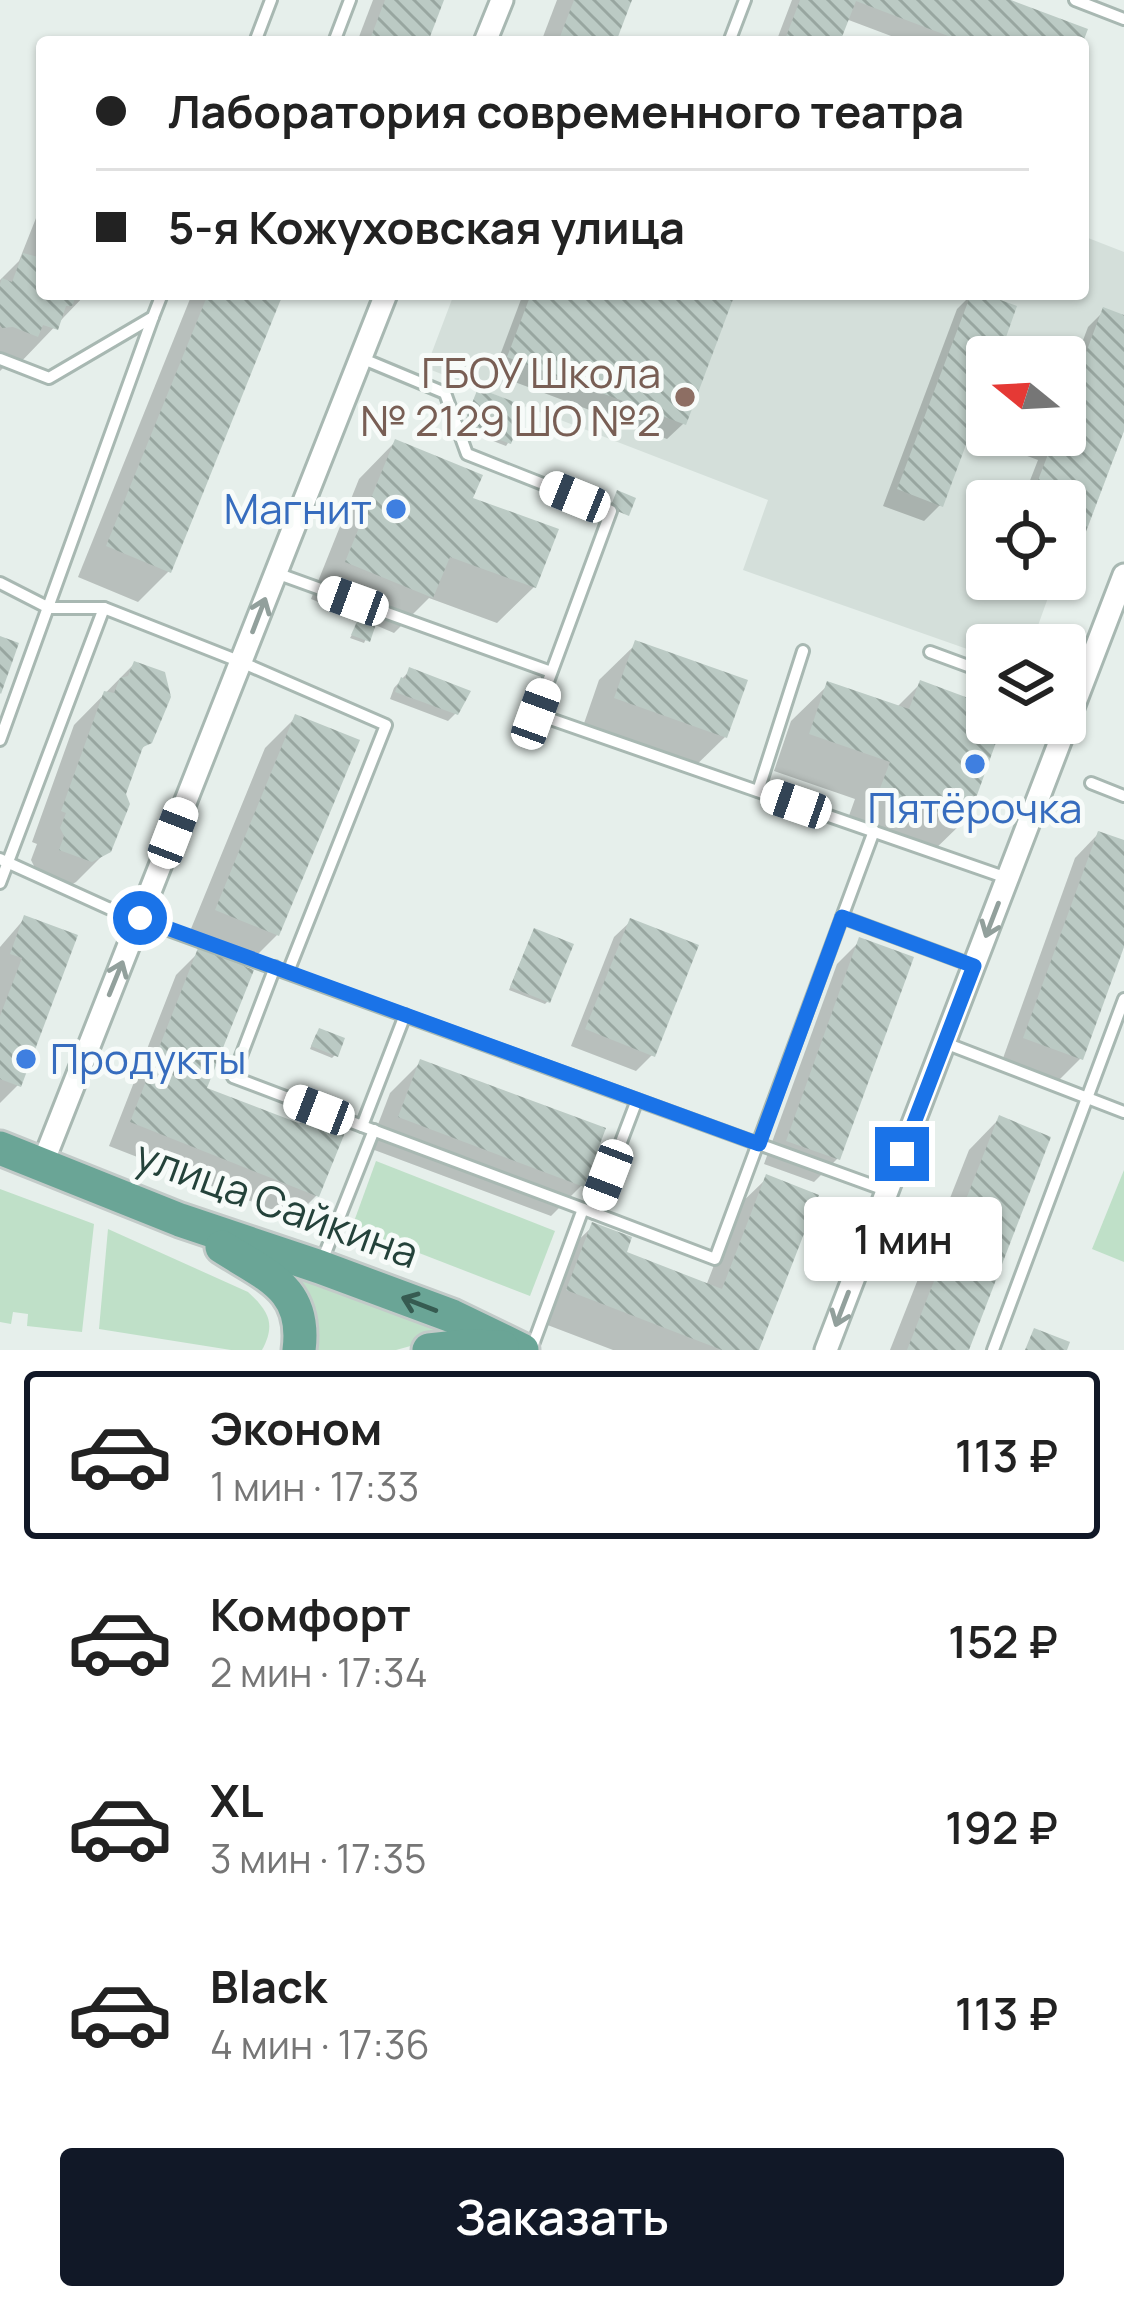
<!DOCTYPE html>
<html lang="ru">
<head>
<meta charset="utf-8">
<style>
	:root { --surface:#fff; --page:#f2f2f2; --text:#222; --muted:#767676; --line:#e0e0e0; --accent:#111827 }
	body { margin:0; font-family:Manrope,sans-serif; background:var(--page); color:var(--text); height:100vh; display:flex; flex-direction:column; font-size:45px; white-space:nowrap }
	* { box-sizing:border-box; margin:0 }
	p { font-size:39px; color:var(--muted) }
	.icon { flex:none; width:66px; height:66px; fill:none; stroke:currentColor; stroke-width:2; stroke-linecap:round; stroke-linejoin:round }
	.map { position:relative; height:1350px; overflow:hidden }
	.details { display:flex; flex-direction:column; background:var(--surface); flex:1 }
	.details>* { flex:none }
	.hud { position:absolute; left:36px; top:36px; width:1053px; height:264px; border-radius:12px; box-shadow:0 3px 9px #0004; display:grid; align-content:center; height:264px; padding:0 60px; background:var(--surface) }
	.needle { width:78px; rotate:288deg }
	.buttons { position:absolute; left:966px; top:336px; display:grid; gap:24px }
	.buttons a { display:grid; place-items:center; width:120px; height:120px; border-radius:12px; background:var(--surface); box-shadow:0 3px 9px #0004; font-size:60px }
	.end { position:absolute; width:54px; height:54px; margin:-27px; border:15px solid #1a73e8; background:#fff; box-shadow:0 0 0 6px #fff }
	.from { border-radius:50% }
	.bubble { position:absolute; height:84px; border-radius:12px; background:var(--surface); box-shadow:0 3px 9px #0004; font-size:39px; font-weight:600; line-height:84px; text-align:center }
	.car { position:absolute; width:36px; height:72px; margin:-36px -18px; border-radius:15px; box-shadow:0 0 9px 3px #0007; background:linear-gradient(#fff 24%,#345 0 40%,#fff 0 76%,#345 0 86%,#fff 0) }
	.hud b { display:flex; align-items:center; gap:42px; height:114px; font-size:45px }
	.hud b+b { border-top:3px solid var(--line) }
	.hud i { width:30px; height:30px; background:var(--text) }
	ul { padding:21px 0 0; list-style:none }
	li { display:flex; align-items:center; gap:36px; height:168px; margin:0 24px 18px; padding:0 36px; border:6px solid transparent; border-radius:12px }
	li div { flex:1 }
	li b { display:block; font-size:45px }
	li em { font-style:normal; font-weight:600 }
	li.on { border-color:var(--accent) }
	li>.icon { width:108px; height:108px; stroke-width:1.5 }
	.primary-button { display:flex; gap:24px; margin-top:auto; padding:24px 60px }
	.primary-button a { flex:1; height:138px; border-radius:12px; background:var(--accent); color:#fff; font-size:48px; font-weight:600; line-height:138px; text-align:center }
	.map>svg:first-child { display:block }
	.built { fill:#d4dfda; fill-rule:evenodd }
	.grass { fill:#bfe0c8 }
	.shadow { fill:#0003 }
	.building { fill:url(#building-back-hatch) }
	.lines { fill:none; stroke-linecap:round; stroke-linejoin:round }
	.lane-casing { stroke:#a8b8b2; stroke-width:16 }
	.street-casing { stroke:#a8b8b2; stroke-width:27 }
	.primary-casing { stroke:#c2cac8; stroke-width:39 }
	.lane { stroke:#fff; stroke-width:10 }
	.street { stroke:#fff; stroke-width:21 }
	.primary { stroke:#6aa596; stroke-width:33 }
	.oneway { stroke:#92a09c }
	.oneway2 { stroke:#365b51 }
	.route { stroke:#1a73e8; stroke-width:15 }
	.education-dot { fill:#8d6e63; stroke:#f7fbf9; stroke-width:4.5 }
	.shop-dot { fill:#3f7fe0; stroke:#f7fbf9; stroke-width:4.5 }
	.labels { text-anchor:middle; stroke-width:10; stroke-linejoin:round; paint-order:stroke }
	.education-label { font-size:42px; fill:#785e54; stroke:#f7fbf9; text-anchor:end }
	.shop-label { font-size:42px; fill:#366cbe; stroke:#f7fbf9; text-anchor:end }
	.street-label { font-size:42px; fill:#24423a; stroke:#f7fbf9 }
</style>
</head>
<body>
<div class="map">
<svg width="1124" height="1350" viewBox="0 0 1124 1350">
	<defs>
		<pattern id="building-back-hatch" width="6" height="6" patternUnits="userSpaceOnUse" patternTransform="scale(3)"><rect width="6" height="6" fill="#bbcac4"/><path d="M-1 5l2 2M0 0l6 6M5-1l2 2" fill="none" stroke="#98a6a0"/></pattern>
	</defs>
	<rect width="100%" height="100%" fill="#e6efeb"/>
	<path class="built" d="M1083,236L1124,252V431L1066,585L1054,581L1031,645H987V656L743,570L768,500L426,368L454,294H1083ZM987,357H1065V435H987ZM987,501H1065V579H987Z"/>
	<g class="grass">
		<polygon points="376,1161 555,1231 530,1296 352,1227"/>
		<polygon points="1124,1170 1124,1262 1092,1249"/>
		<polygon points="0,1189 94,1224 82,1332 27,1326 28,1314 13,1312 11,1324 0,1322"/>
		<path d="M108,1229L248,1292C269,1311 276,1324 262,1350H231L99,1329Z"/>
		<polygon points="296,1276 458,1329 425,1342 396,1350 313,1350"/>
	</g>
	<g class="shadow">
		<polygon points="373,0 441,0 425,42 357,42"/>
		<polygon points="557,0 628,0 612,42 541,42"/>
		<polygon points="792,0 1003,0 1080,42 907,42 846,19 837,42 776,42"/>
		<polygon points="42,203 42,294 86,294 18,365 9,362 0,371 0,280 19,261"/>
		<polygon points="192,294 280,294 169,571 138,602 78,577"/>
		<polygon points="523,294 732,294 684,423 667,439 493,374"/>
		<polygon points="972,294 976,294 995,357 987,357 987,379 979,401 987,404 987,435 1065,435 1065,388 1088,327 1104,311 1124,318 1124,423 1064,583 1048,599 993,579 1065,579 1065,501 1022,501 1038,460 967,433 940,505 924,521 883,506 957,309"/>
		<polygon points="476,395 508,443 506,446 462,429"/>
		<polygon points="395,442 534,587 497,623 429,598 394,633 373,624 364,643 350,638 361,619 311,599 359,479"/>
		<polygon points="636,644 725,737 688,773 580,735 599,680"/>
		<polygon points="134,664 149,741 138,753 108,850 76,882 59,892 31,880 35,868 31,860 37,844 32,842 74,725"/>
		<polygon points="410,670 456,713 448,721 390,699 394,688"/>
		<polygon points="921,683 987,708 987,723 1000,723 964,821 927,857 845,827 855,799 774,771 791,721 828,685 897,707"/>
		<polygon points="296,717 277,935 243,969 203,1089 297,1126 305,1118 317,1195 294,1218 109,1146 176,975 203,948 186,941 265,748"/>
		<polygon points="1098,834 1124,844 1124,938 1081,1058 1058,1081 1002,1061 1075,858"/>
		<polygon points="25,918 18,1085 0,1103 0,947"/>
		<polygon points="631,921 652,1055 636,1071 571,1046 614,937"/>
		<polygon points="532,934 548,1001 545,1004 509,990"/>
		<polygon points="860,941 837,1159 814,1182 764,1164 837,964"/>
		<polygon points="316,1034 335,1055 332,1058 310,1049"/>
		<polygon points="421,1062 582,1185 551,1216 369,1148 390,1093"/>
		<polygon points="999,1119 966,1350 890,1350 969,1150"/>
		<polygon points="767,1178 755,1350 613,1350 537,1321 562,1256 593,1226 623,1254 706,1286 736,1208"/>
	</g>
	<g class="building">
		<polygon points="385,0 444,0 428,42 369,42"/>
		<polygon points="574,0 632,0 616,42 558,42"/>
		<polygon points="800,0 1011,0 1088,29 1083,42 964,42 856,1 840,42 784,42"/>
		<polygon points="23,253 42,258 42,294 77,294 72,306 66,306 58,330 43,325 38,337 13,327 2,328 0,325 0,284 2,278 12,282"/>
		<polygon points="208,294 283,294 171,573 106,546"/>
		<polygon points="531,294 735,294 686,425 507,357"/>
		<polygon points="971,294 984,294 1017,306 999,357 987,357 987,388 983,399 987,401 987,419 977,415 943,507 897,489"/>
		<polygon points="1103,307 1124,315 1124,431 1065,587 1051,580 1065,579 1065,501 1030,501 1052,444 1030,435 1065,435 1065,409"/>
		<polygon points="478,388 525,406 511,444 463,426"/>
		<polygon points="395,439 483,475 473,498 559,529 536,588 450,557 433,598 345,562"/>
		<polygon points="617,490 636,498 629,516 610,508"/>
		<polygon points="359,617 376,624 370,642 351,635"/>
		<polygon points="0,636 19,643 1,694 0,693"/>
		<polygon points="635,640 748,680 727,738 614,698"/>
		<polygon points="134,661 165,672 171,697 152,743 143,747 126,794 130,804 111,852 92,862 59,850 64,836 60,828 66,813 61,811 104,691 114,693 120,678 128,676"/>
		<polygon points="409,667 471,691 458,715 395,692 401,677 405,679"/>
		<polygon points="920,680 987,705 987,723 1003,723 967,823 879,791 890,762 809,734 827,681 909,709"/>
		<polygon points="295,714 360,740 279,936 215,910"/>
		<polygon points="1098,831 1124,840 1124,947 1083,1060 1023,1038"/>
		<polygon points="24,915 78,935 21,1087 0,1079 0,1016 22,958 10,954"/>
		<polygon points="630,918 699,945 655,1057 585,1029"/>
		<polygon points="534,928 574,944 550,1003 510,987"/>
		<polygon points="859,937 914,957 840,1160 786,1141"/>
		<polygon points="198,948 254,970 207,1088 301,1124 305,1115 346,1130 319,1197 130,1122"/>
		<polygon points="319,1028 345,1038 338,1057 311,1046"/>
		<polygon points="420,1059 606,1128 584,1187 398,1117"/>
		<polygon points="999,1115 1051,1137 969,1350 907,1350"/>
		<polygon points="766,1174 819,1195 759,1350 722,1350 566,1290 592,1222 632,1237 627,1252 722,1289"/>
		<polygon points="1034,1328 1070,1342 1067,1350 1025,1350"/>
	</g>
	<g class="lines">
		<defs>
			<g id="lane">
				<polyline points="1075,0 1124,19"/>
				<polyline points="255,42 271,0"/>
				<polyline points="334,42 350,0"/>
				<polyline points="729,42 745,0"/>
				<polyline points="361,358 445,393 467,454 611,511 536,714 1007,878"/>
				<polyline points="0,359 49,378 153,317 162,294"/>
				<polyline points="276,573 551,672"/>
				<polyline points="0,583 49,608 104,608 241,662 386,725 288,972"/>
				<polyline points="930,652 987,673"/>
				<polyline points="0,740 153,317"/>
				<polyline points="1091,783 1124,796"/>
				<polyline points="758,791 803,651"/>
				<polyline points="0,859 108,908 888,1191"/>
				<polyline points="0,883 104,608"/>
				<polyline points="842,917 974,966"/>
				<polyline points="275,967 233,1077 362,1126 405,1015"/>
				<polyline points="945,1043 1124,1112"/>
				<polyline points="362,1126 594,1213 637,1100"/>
				<polyline points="594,1213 715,1259 874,831"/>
				<polyline points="322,1261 374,1130"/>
				<polyline points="531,1350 583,1209"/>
				<polyline points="993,1350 1124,999"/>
			</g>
			<g id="street">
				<polyline points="485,42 502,0"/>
				<polyline points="42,1165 386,294"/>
				<polyline points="826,1350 1124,575"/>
			</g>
			<g id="primary">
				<polyline points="0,1148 180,1220 320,1267 452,1316 522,1350"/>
				<path d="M222,1247C267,1276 307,1288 299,1350"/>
				<polyline points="429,1350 466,1346 502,1347"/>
			</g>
		</defs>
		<use href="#lane" class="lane-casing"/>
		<use href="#street" class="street-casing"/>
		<use href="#primary" class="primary-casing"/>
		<use href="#lane" class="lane"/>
		<use href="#street" class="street"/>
		<use href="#primary" class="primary"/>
	</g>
	<defs><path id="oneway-shaft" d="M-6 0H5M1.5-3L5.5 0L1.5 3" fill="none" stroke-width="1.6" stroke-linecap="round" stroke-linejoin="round" transform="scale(3)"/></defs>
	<g class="oneway">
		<use href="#oneway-shaft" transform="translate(259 615) rotate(-69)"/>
		<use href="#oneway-shaft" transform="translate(992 920) rotate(111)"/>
		<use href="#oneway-shaft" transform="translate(116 978) rotate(-68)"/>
		<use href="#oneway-shaft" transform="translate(842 1309) rotate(111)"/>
	</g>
	<use class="oneway2" href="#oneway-shaft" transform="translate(419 1304) rotate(-159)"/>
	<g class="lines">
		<polyline class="route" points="140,918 759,1144 842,917 974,966 902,1154"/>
	</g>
	<circle class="education-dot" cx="685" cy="397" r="12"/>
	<g class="shop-dot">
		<circle cx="396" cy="509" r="12"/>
		<circle cx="975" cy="764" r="12"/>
		<circle cx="26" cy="1059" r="12"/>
	</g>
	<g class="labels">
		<g class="education-label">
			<text x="661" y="388">ГБОУ Школа<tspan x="661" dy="48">№ 2129 ШО №2</tspan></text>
		</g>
		<g class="shop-label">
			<text x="372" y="524">Магнит</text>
			<text x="975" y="823" text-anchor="middle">Пятёрочка</text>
			<text x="50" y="1074" text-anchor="start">Продукты</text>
		</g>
		<g class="street-label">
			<text transform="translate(277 1204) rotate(20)" y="15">улица Сайкина</text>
		</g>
	</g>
</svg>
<div class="buttons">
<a><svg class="needle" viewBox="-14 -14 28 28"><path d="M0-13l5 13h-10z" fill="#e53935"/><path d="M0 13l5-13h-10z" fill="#767676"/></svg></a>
<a><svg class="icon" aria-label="locate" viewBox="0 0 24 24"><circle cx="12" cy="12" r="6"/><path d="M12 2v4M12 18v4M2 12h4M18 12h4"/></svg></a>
<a><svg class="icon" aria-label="layers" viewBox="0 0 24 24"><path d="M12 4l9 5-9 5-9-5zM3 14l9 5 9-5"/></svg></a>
</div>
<i class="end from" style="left:140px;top:918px"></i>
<i class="end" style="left:902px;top:1154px"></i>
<div class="bubble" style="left:804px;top:1197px;width:198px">1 мин</div>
<i class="car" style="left:575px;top:497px;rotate:292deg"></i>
<i class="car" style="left:353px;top:601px;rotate:290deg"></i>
<i class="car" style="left:536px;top:714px;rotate:20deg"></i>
<i class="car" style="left:796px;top:804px;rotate:289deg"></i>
<i class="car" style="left:173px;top:833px;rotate:21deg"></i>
<i class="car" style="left:319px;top:1110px;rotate:291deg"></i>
<i class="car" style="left:608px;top:1175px;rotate:201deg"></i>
<div class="hud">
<b><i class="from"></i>Лаборатория современного театра</b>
<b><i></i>5-я Кожуховская улица</b>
</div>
</div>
<section class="details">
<ul>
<li class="on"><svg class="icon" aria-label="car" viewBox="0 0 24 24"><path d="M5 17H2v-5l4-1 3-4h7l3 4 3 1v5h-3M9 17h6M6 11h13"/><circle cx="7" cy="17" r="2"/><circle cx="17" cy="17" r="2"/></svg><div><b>Эконом</b><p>1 мин · 17:33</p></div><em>113 ₽</em></li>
<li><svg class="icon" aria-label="car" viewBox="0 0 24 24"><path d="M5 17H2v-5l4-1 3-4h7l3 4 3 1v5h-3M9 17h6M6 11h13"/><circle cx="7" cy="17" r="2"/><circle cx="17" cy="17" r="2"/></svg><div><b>Комфорт</b><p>2 мин · 17:34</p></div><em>152 ₽</em></li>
<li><svg class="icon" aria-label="car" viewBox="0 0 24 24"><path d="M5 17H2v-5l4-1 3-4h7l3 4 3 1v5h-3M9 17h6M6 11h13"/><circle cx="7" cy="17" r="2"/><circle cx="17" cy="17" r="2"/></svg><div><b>XL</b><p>3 мин · 17:35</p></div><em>192 ₽</em></li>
<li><svg class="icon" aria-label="car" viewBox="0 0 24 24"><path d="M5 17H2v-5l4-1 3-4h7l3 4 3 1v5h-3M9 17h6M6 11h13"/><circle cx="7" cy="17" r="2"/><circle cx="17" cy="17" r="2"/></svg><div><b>Black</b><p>4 мин · 17:36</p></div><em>113 ₽</em></li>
</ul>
<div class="primary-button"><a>Заказать</a></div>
</section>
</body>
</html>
